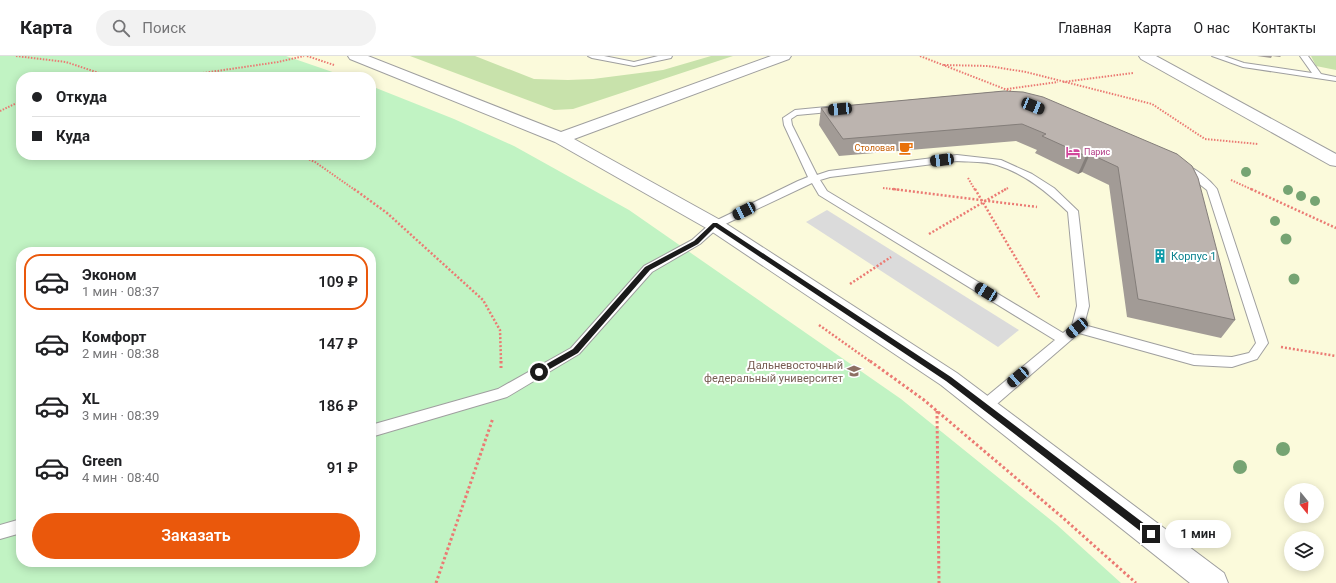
<!DOCTYPE html>
<html lang="ru">
<head>
<meta charset="utf-8">
<style>
	:root { --surface:#fff; --page:#f2f2f2; --text:#202124; --muted:#757577; --line:#e0e0e0; --accent:#ea580c }
	body { margin:0; font-family:Roboto,sans-serif; background:var(--page); color:var(--text); height:100vh; display:flex; flex-direction:column; font-size:15px; white-space:nowrap }
	* { box-sizing:border-box; margin:0 }
	p { font-size:13px; color:var(--muted) }
	.icon { flex:none; width:22px; height:22px; fill:none; stroke:currentColor; stroke-width:2; stroke-linecap:round; stroke-linejoin:round }
	.map { position:relative; flex:1; overflow:hidden }
	.panel { position:absolute; left:16px; top:191px; width:360px; height:320px; display:flex; flex-direction:column; background:var(--surface); border-radius:16px; box-shadow:0 2px 10px #0003 }
	.panel>* { flex:none }
	.top-card { position:absolute; left:16px; top:16px; width:360px; height:88px; border-radius:16px; box-shadow:0 2px 10px #0003; display:grid; align-content:center; height:88px; padding:0 16px; background:var(--surface) }
	.needle { width:26px; rotate:162deg }
	.fabs { position:absolute; left:1284px; top:427px; display:grid; gap:8px }
	.fabs a { display:grid; place-items:center; width:40px; height:40px; border-radius:50%; background:var(--surface); box-shadow:0 2px 10px #0003; font-size:20px }
	.end { position:absolute; width:18px; height:18px; margin:-9px; border:5px solid #1b1b1b; background:#fff; box-shadow:0 0 0 2px #fff }
	.from { border-radius:50% }
	.bubble { position:absolute; height:28px; border-radius:14px; background:var(--surface); box-shadow:0 2px 10px #0003; font-size:13px; font-weight:600; line-height:28px; text-align:center }
	.car { position:absolute; width:12px; height:24px; margin:-12px -6px; border-radius:5px; box-shadow:0 0 3px 1px #0007; background:linear-gradient(#222 24%,#8ab4d8 0 40%,#222 0 76%,#8ab4d8 0 86%,#222 0) }
	.top-card b { display:flex; align-items:center; gap:14px; height:38px; font-size:15px }
	.top-card b+b { border-top:1px solid var(--line) }
	.top-card i { width:10px; height:10px; background:var(--text) }
	ul { padding:7px 0 0; list-style:none }
	li { display:flex; align-items:center; gap:12px; height:56px; margin:0 8px 6px; padding:0 8px; border:2px solid transparent; border-radius:16px }
	li div { flex:1 }
	li b { display:block; font-size:15px }
	li em { font-style:normal; font-weight:600 }
	li.selected { border-color:var(--accent) }
	li>.icon { width:36px; height:36px; stroke-width:1.5 }
	.button { display:flex; gap:8px; margin-top:auto; padding:8px 16px }
	.button a { flex:1; height:46px; border-radius:24px; background:var(--accent); color:#fff; font-size:16px; font-weight:600; line-height:46px; text-align:center }
	header { display:flex; align-items:center; gap:24px; box-sizing:border-box; height:56px; padding:0 20px; background:var(--surface); border-bottom:1px solid var(--line) }
	header strong { font-size:19px }
	nav { display:flex; gap:22px; margin-inline-start:auto; font-size:14px }
	.search { width:280px; height:36px; background:var(--page); display:flex; align-items:center; gap:10px; box-sizing:border-box; padding:0 14px; border-radius:22px; color:var(--muted); font-size:15px }
	.map>svg:first-child { display:block }
	.education { fill:#fbfadb; fill-rule:evenodd }
	.grass { fill:#c8e2ab }
	.park { fill:#c1f3c3; fill-rule:evenodd }
	.parking { fill:#dbdbdb }
	.lines { fill:none; stroke-linecap:round; stroke-linejoin:round }
	.lane-casing { stroke:#9f9f9f; stroke-width:2 }
	.street-casing { stroke:#9f9f9f; stroke-width:2 }
	.path-far2 { stroke:#eb7a73; stroke-width:2; stroke-dasharray:1.5 1.5; stroke-linecap:butt }
	.path-far1 { stroke:#eb7a73; stroke-width:2.5; stroke-dasharray:2 2; stroke-linecap:butt }
	.path { stroke:#eb7a73; stroke-width:3; stroke-dasharray:2.5 2.5; stroke-linecap:butt }
	.lane { fill:#fff; fill-rule:evenodd }
	.street { fill:#fff; fill-rule:evenodd }
	.tree { fill:#76a473 }
	.wall { fill:#a29b96 }
	.shaded-wall { fill:#847e7a }
	.building { fill:#bcb4af; stroke:#847e7a }
	.route { fill:#1b1b1b }
	.labels { text-anchor:middle; stroke-width:4; stroke-linejoin:round; paint-order:stroke }
	.far-food-label { font-size:9px; fill:#c56008; stroke:#fff; text-anchor:end }
	.far-hotel-label { font-size:9px; fill:#b23c85; stroke:#fff; text-anchor:start }
	.culture-label { font-size:11px; fill:#0d838f; stroke:#fff; text-anchor:start }
	.education-label { font-size:11px; fill:#785e54; stroke:#fff; text-anchor:end }
</style>
</head>
<body>
<header>
<strong>Карта</strong>
<div class="search"><svg class="icon" aria-label="search" viewBox="0 0 24 24"><circle cx="10" cy="10" r="6"/><path d="M15 15l6 6"/></svg>Поиск</div>
<nav><a>Главная</a><a>Карта</a><a>О нас</a><a>Контакты</a></nav>
</header>
<div class="map">
<svg width="1336" height="527" viewBox="0 0 1336 527">
	<rect width="100%" height="100%" fill="#ece8e2"/>
	<path class="education" d="M0,0H1336V527H0ZM21,21H371V99H21ZM21,196H371V506H21ZM1291,434H1317V460H1291ZM1291,482H1317V508H1291Z"/>
	<g class="grass">
		<polygon points="410,0 475,0 534,23 568,24 593,23 663,14 711,0 733,0 573,53 554,54"/>
		<polygon points="1311,0 1336,0 1336,14 1316,10"/>
	</g>
	<path class="park" d="M0,0H286L347,21H21V99H371V30L454,63L514,90L629,154L901,343L1057,469L1121,527H0ZM21,196H371V506H21Z"/>
	<polygon class="parking" points="827,154 1019,274 998,291 806,166"/>
	<g class="lines">
		<defs>
			<g id="lane">
				<polygon points="588,0 604,0 634,6 658,0 672,0 671,2 634,10 592,2"/>
				<polygon points="1212,0 1224,0 1244,7 1312,17 1300,0 1308,0 1321,18 1336,21 1336,25 1243,11"/>
				<path d="M837,50L840,51L841,53L840,55L797,59L791,63L792,69L817,119L829,115L957,99L1001,104L1032,118L1054,132L1078,155L1089,250L1084,269L1194,299L1232,301L1249,297L1256,287L1207,134L1179,112L1184,109C1196,112 1210,124 1217,133L1268,287L1257,303L1232,311L1194,309L1079,277L990,354L985,355L980,354L978,350L980,346L1055,284L819,139L812,127L719,171L700,188L652,216L579,298L507,341L371,381V369L498,333L571,292L644,210L692,184L711,167L798,125L808,121L784,69L783,62L795,54ZM957,105C970,106 985,105 997,109C1025,118 1047,136 1068,156L1077,250L1072,270L1063,277L827,135L820,124L830,121Z"/>
				<polygon points="21,463 21,477 0,483 0,469"/>
			</g>
			<g id="street">
				<polygon points="348,0 368,0 561,76 771,0 791,0 789,3 574,83 722,165 957,317 1224,517 1228,527 1190,527 941,329 708,173 555,86 350,3"/>
				<polygon points="1139,0 1156,0 1336,98 1336,110 1330,109 1141,3"/>
			</g>
		</defs>
		<use href="#lane" class="lane-casing"/>
		<use href="#street" class="street-casing"/>
		<g class="path-far2">
			<polyline points="16,0 66,6 111,21"/>
			<polyline points="307,0 334,9"/>
			<polyline points="920,0 1015,37"/>
			<polyline points="944,9 988,10 1026,16 1152,48 1205,83 1258,88"/>
			<polyline points="176,21 278,6 304,0"/>
			<polyline points="1063,26 1133,17"/>
			<polyline points="1007,33 1058,26"/>
			<polyline points="0,55 21,45"/>
			<polyline points="298,99 315,106 355,134"/>
			<polyline points="968,122 975,134"/>
			<polyline points="1231,124 1253,134"/>
			<polyline points="883,132 901,134"/>
			<polyline points="1004,134 1008,132"/>
		</g>
		<g class="path-far1">
			<polyline points="354,133 387,157 483,244 500,274 501,306"/>
			<polyline points="893,133 1037,151"/>
			<polyline points="975,133 1040,243"/>
			<polyline points="1251,133 1336,172"/>
			<polyline points="929,178 1006,133"/>
			<polyline points="850,228 891,201"/>
			<polyline points="819,269 871,306"/>
			<polyline points="1281,291 1336,300"/>
		</g>
		<g class="path">
			<polyline points="501,305 501,312"/>
			<polyline points="870,305 924,344 1062,461 1136,527"/>
			<polyline points="937,355 939,527"/>
			<polyline points="436,527 493,362"/>
		</g>
		<use href="#lane" class="lane"/>
		<use href="#street" class="street"/>
	</g>
	<g class="tree">
		<circle cx="1246" cy="116" r="5"/>
		<circle cx="1288" cy="134" r="5"/>
		<circle cx="1301" cy="140" r="5"/>
		<circle cx="1315" cy="145" r="5"/>
		<circle cx="1275" cy="165" r="5"/>
		<circle cx="1286" cy="183" r="5.5"/>
		<circle cx="1294" cy="223" r="5.5"/>
		<circle cx="1283" cy="393" r="7"/>
		<circle cx="1240" cy="411" r="7"/>
	</g>
	<g class="wall">
		<polygon points="1257,0 1281,0 1280,1 1272,0 1271,2"/>
		<polygon points="1004,35 1177,98 1235,264 1221,282 1127,261 1109,129 1082,116 1078,118 1035,97 1037,94 1016,85 839,100 819,69 821,52"/>
	</g>
	<polygon class="shaded-wall" points="1090,98 1082,116 1078,118 1086,100"/>
	<polygon class="building" points="1004,35 1023,36 1043,41 1177,98 1192,110 1198,122 1235,264 1138,243 1118,111 1090,98 1086,100 1042,80 1046,78 1022,68 843,83 821,52"/>
	<polygon class="route" points="713,167 717,167 951,321 1154,475 1155,478 1154,481 1148,481 946,325 715,171 698,188 650,214 578,297 541,318 536,318 536,314 573,293 645,211 694,185"/>
	<defs>
		<symbol id="cafe-bare" viewBox="-9 -9 18 18"><path d="M-5.5-4.5H6V0H3Q3 3.5 0 3.5H-2.5Q-5.5 3.5-5.5 0ZM3-3.2v2h1.7v-2ZM-6 4.5H4V6H-6Z" fill="#e8710a" stroke="#fff" stroke-width="2.5" paint-order="stroke"/></symbol>
		<symbol id="hotel-bare" viewBox="-9 -9 18 18"><path d="M-6-4.5h1.5V1H6V5H4.5V3h-9V5H-6ZM-4 0a1.8 1.8 0 1 1 3.6 0ZM.5 0V-2.5h3Q6-2.5 6 0Z" fill="#d1479c" stroke="#fff" stroke-width="2.5" paint-order="stroke"/></symbol>
		<symbol id="building-bare" viewBox="-9 -9 18 18"><path d="M-4-6H4V6H1V3H-1V6H-4ZM-2.5-4.3h1.7v1.8h-1.7ZM.8-4.3h1.7v1.8H.8ZM-2.5-1h1.7V.8h-1.7ZM.8-1h1.7V.8H.8Z" fill="#0f9aa8" stroke="#fff" stroke-width="2.5" paint-order="stroke"/></symbol>
		<symbol id="university-bare" viewBox="-9 -9 18 18"><path d="M0-5L7-2L0 1L-7-2ZM-4 1L0 2.5L4 1V4Q0 6-4 4Z" fill="#8d6e63" stroke="#fff" stroke-width="2.5" paint-order="stroke"/></symbol>
	</defs>
	<g fill-rule="evenodd">
		<use href="#cafe-bare" x="896" y="82" width="20" height="20"/>
		<use href="#hotel-bare" x="1063" y="86" width="20" height="20"/>
		<use href="#building-bare" x="1150" y="190" width="20" height="20"/>
		<use href="#university-bare" x="844" y="305" width="20" height="20"/>
	</g>
	<g class="labels">
		<g class="far-food-label">
			<text x="895" y="95">Столовая</text>
		</g>
		<g class="far-hotel-label">
			<text x="1084" y="99">Парис</text>
		</g>
		<g class="culture-label">
			<text x="1171" y="204">Корпус 1</text>
		</g>
		<g class="education-label">
			<text x="843" y="313">Дальневосточный<tspan x="843" dy="13">федеральный университет</tspan></text>
		</g>
	</g>
</svg>
<div class="fabs">
<a><svg class="needle" viewBox="-14 -14 28 28"><path d="M0-13l5 13h-10z" fill="#e53935"/><path d="M0 13l5-13h-10z" fill="#757577"/></svg></a>
<a><svg class="icon" aria-label="layers" viewBox="0 0 24 24"><path d="M12 4l9 5-9 5-9-5zM3 14l9 5 9-5"/></svg></a>
</div>
<i class="end from" style="left:539px;top:316px"></i>
<i class="end" style="left:1151px;top:478px"></i>
<div class="bubble" style="left:1165px;top:464px;width:66px">1 мин</div>
<i class="car" style="left:1033px;top:50px;rotate:112deg"></i>
<i class="car" style="left:840px;top:53px;rotate:265deg"></i>
<i class="car" style="left:942px;top:104px;rotate:263deg"></i>
<i class="car" style="left:744px;top:155px;rotate:244deg"></i>
<i class="car" style="left:986px;top:236px;rotate:301deg"></i>
<i class="car" style="left:1077px;top:272px;rotate:231deg"></i>
<i class="car" style="left:1018px;top:321px;rotate:229deg"></i>
<div class="top-card">
<b><i class="from"></i>Откуда</b>
<b><i></i>Куда</b>
</div>
<section class="panel">
<ul>
<li class="selected"><svg class="icon" aria-label="car" viewBox="0 0 24 24"><path d="M5 17H2v-5l4-1 3-4h7l3 4 3 1v5h-3M9 17h6M6 11h13"/><circle cx="7" cy="17" r="2"/><circle cx="17" cy="17" r="2"/></svg><div><b>Эконом</b><p>1 мин · 08:37</p></div><em>109 ₽</em></li>
<li><svg class="icon" aria-label="car" viewBox="0 0 24 24"><path d="M5 17H2v-5l4-1 3-4h7l3 4 3 1v5h-3M9 17h6M6 11h13"/><circle cx="7" cy="17" r="2"/><circle cx="17" cy="17" r="2"/></svg><div><b>Комфорт</b><p>2 мин · 08:38</p></div><em>147 ₽</em></li>
<li><svg class="icon" aria-label="car" viewBox="0 0 24 24"><path d="M5 17H2v-5l4-1 3-4h7l3 4 3 1v5h-3M9 17h6M6 11h13"/><circle cx="7" cy="17" r="2"/><circle cx="17" cy="17" r="2"/></svg><div><b>XL</b><p>3 мин · 08:39</p></div><em>186 ₽</em></li>
<li><svg class="icon" aria-label="car" viewBox="0 0 24 24"><path d="M5 17H2v-5l4-1 3-4h7l3 4 3 1v5h-3M9 17h6M6 11h13"/><circle cx="7" cy="17" r="2"/><circle cx="17" cy="17" r="2"/></svg><div><b>Green</b><p>4 мин · 08:40</p></div><em>91 ₽</em></li>
</ul>
<div class="button"><a>Заказать</a></div>
</section>
</div>
</body>
</html>
